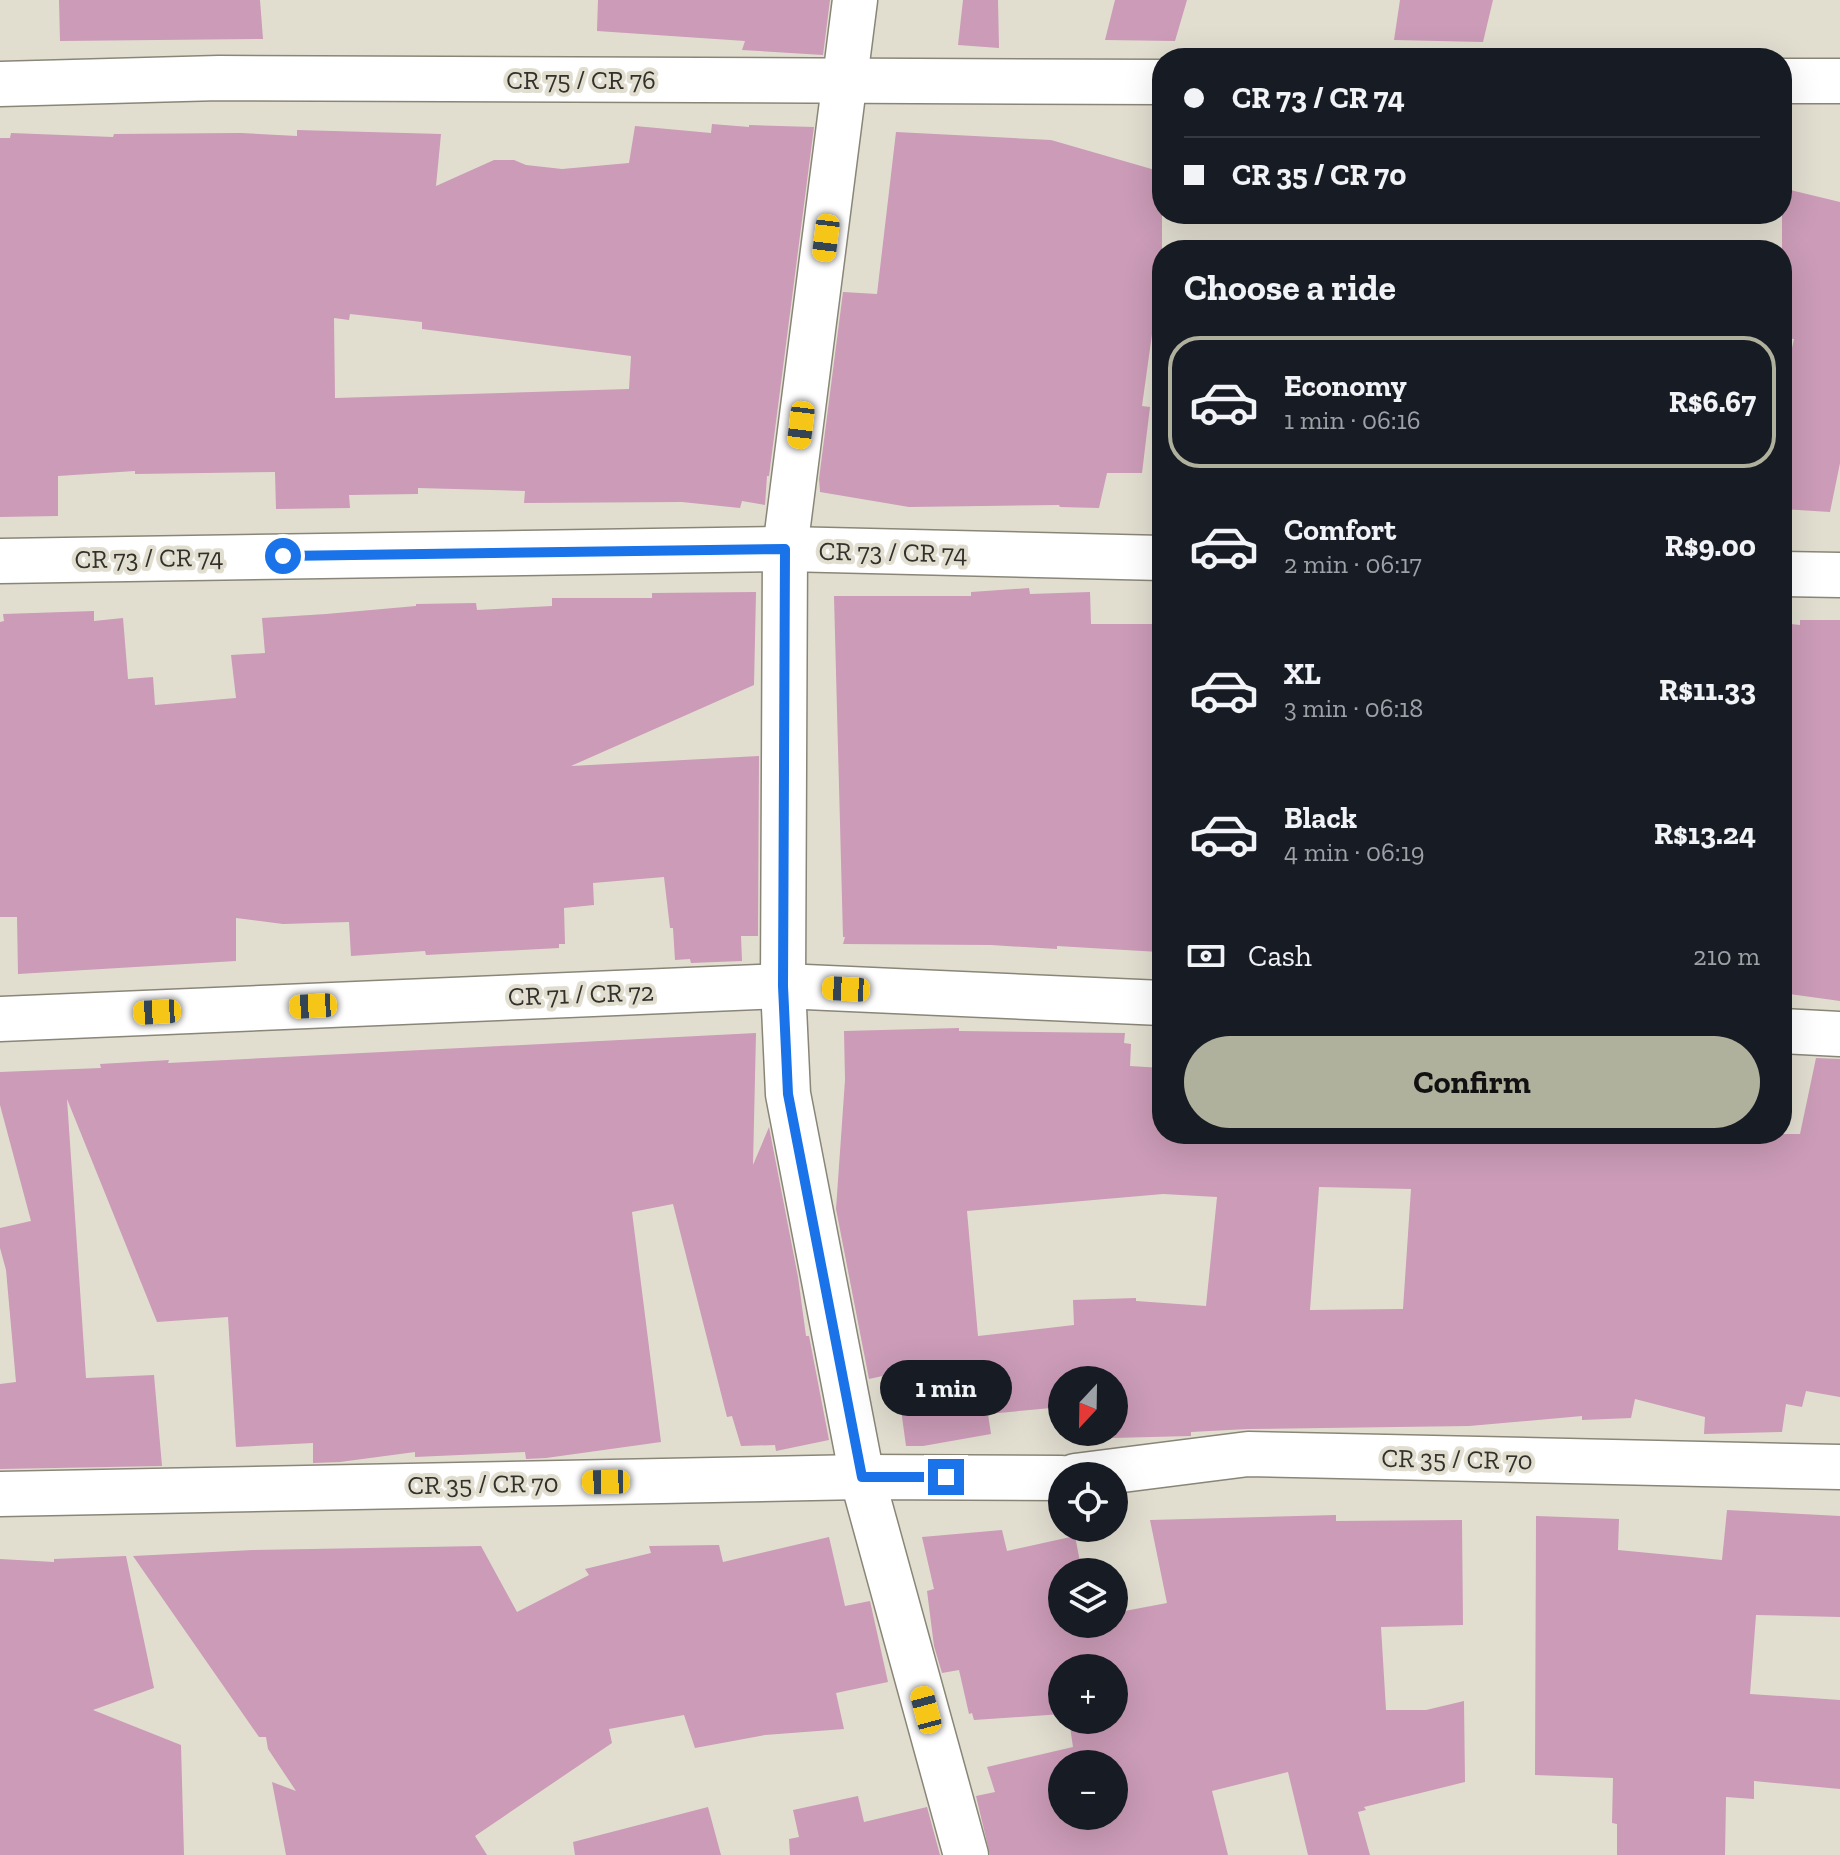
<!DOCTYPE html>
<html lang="en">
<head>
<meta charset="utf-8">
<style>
	:root { --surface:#171b24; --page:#20242c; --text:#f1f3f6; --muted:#9ea1a6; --line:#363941; --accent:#b0b19c }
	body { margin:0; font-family:"Zilla Slab",serif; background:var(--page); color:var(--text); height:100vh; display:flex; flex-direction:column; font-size:30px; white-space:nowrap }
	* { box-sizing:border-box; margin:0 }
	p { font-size:26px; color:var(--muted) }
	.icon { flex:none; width:44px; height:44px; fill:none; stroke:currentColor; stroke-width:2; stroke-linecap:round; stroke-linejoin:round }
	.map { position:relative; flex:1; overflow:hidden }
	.drawer { position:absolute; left:1152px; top:240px; width:640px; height:904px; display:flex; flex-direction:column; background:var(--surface); border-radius:32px; box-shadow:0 8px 32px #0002 }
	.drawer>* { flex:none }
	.hud { position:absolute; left:1152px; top:48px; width:640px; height:176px; border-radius:32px; box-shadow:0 8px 32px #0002; display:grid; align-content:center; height:176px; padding:0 32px; background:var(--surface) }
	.needle { width:52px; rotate:202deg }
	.buttons { position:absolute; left:1048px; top:1366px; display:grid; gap:16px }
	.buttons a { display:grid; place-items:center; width:80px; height:80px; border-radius:50%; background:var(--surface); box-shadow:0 8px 32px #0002; font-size:40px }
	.end { position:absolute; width:36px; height:36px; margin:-18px; border:10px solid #1a73e8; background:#fff; box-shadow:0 0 0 4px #fff }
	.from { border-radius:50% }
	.bubble { position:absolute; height:56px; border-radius:28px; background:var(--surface); box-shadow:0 8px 32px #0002; font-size:26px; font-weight:700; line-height:56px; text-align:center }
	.car { position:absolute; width:24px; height:48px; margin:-24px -12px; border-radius:10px; box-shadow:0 0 6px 2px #0007; background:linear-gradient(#f5c518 24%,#345 0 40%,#f5c518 0 76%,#345 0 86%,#f5c518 0) }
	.hud b { display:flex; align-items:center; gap:28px; height:76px; font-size:30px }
	.hud b+b { border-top:2px solid var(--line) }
	.hud i { width:20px; height:20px; background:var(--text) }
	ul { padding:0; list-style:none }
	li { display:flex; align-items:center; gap:24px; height:132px; margin:0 16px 12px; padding:0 16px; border:4px solid transparent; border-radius:32px }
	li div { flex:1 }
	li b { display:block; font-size:30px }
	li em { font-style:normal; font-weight:700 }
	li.on { border-color:var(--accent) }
	li>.icon { width:72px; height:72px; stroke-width:1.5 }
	h2 { padding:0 32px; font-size:36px; line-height:96px }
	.pay { display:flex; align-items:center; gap:20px; height:88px; padding:0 32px; font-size:30px }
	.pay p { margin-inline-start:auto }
	.action { display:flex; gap:16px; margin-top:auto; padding:16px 32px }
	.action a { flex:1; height:92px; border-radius:48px; background:var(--accent); color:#111; font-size:32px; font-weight:700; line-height:92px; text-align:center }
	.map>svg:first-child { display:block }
	.building { fill:#cb9bb7; fill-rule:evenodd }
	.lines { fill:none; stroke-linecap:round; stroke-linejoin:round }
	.street-casing { stroke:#898678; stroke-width:47 }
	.street { stroke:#fff; stroke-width:44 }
	.route { stroke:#1a73e8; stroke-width:10 }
	.labels { text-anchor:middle; stroke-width:8; stroke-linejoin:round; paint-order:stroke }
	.street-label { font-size:26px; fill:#31302a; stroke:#e1ded0 }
</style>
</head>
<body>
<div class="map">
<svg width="1840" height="1855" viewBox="0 0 1840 1855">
	<rect width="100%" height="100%" fill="#e1ded0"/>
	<g class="building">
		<polygon points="59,0 260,0 263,39 60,41"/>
		<polygon points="598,0 830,0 823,55 742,50 745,41 597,31"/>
		<polygon points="963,0 998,0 999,48 958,45"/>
		<polygon points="1115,0 1187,0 1175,41 1105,40"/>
		<polygon points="1400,0 1493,0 1483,42 1394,40"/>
		<path d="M712,124L749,127V125L814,127L769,476H767L765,505L742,501L740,508L682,502L524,503L525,491L418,488V494L349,495L350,508L276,509L275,472L135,474V471L58,476V516L0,517V138H10L11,133L113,137L114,134L241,133L297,136V130L441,134L436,186L494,160H514L526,165L562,169L629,163L635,126L711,133ZM350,314L422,322V329L631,356L629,389L335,398L334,318L349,320Z"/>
		<polygon points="896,132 1051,140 1162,172 1162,320 1154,320 1142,406 1150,407 1142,473 1107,473 1099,508 1060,507 1059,505 909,507 820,492 819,479 843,292 877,294"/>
		<polygon points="1782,188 1840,202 1840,463 1830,512 1782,509 1782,463 1790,429 1782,427 1782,394 1794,339 1782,337"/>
		<polygon points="1029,588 1030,594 1090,592 1091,624 1162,624 1162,891 1160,891 1159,952 1057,946 1057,949 991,945 843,944 845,937 843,937 834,596 971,596 971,592"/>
		<polygon points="756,592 754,685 571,766 759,756 758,936 741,936 742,961 691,963 690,959 675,960 673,928 670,928 664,877 593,883 594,905 564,908 565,944 559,944 559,948 426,955 425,951 351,956 349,922 283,924 236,918 236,961 18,974 17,917 0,917 0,622 4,621 3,614 94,611 94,621 123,618 128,679 153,677 155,705 236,698 231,655 265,653 262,618 326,614 416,606 416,604 476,603 477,610 552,606 552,598 652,598 652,593"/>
		<polygon points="1800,620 1840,620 1840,1001 1782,993 1782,623 1800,625"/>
		<path d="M959,1028V1031L1125,1033L1124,1043L1131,1044L1130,1066L1162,1068V1134H1800L1816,1058L1840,1059V1397L1806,1391L1802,1407L1786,1404L1782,1432L1704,1434L1705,1417L1635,1399L1631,1418L1582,1420V1416L1469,1426L1248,1429L1191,1432V1436L1073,1439L1074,1432H1114V1380H1062V1407L988,1414L991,1434L923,1446H906L896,1373L869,1379L836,1209L845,1080L844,1031ZM1319,1187L1411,1189L1403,1309L1310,1310ZM1163,1194L1217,1197L1206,1306L1136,1301V1298L1073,1300L1074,1325L978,1336L967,1211Z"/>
		<polygon points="756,1033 753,1165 769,1127 798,1277 806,1336 809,1336 829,1440 776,1451 775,1445 741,1446 732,1416 727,1417 673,1204 632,1212 661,1442 546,1458 526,1459 525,1452 415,1457 415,1452 340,1462 313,1463 313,1443 236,1447 228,1317 157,1322 67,1099 86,1378 154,1375 162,1466 0,1469 0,1384 16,1382 6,1270 0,1248 0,1228 31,1221 0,1105 0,1072 101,1068 100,1064 169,1060 168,1063"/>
		<polygon points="1727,1510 1840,1516 1840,1617 1756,1615 1750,1694 1840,1700 1840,1789 1754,1781 1754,1799 1726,1797 1725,1855 1617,1855 1617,1824 1612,1823 1613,1778 1535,1775 1536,1516 1619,1519 1618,1550 1722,1560"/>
		<path d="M1336,1515V1521L1462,1520L1463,1625L1381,1627L1386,1710H1426L1464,1701L1465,1782L1364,1807L1366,1810L1358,1812L1370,1855H1308L1288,1772L1212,1791L1228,1855H990L976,1796L995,1792L987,1767L1073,1747L1069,1720H1114V1668H1062V1714L974,1720L972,1713L969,1714L959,1670L942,1673L934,1646L927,1591L934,1589L922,1537L1002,1530L1007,1551L1075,1536L1082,1572H1062V1624H1114V1613L1167,1603L1150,1520ZM1062,1764H1114V1816H1062Z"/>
		<polygon points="829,1537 845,1606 870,1601 888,1682 836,1693 844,1729 765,1735 695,1748 684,1715 609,1729 612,1743 475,1836 487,1855 286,1855 272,1782 296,1791 268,1749 266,1737 259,1737 133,1556 253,1550 481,1546 517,1612 589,1575 585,1569 651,1553 649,1546 719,1545 723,1562"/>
		<polygon points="126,1556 154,1688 93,1710 181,1745 184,1855 0,1855 0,1559 54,1562 54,1559"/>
		<polygon points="858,1796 864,1822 927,1807 940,1855 790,1855 789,1839 799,1837 793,1810"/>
		<polygon points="708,1807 721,1855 575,1855 573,1842"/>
	</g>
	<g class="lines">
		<defs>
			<g id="street">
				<polyline points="855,0 785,549 783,986 788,1094 862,1477 966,1855"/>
				<polyline points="1782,81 1840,81"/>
				<polyline points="0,84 219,78 1162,82"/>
				<polyline points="0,561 785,549 1162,558"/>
				<polyline points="1782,574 1840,575"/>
				<polyline points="0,1019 783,986 1162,1003"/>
				<polyline points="1782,1031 1840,1034"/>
				<polyline points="1075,1476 1248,1454 1840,1467"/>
				<polyline points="0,1494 862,1477 1062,1478"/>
			</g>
		</defs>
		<use href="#street" class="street-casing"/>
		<use href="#street" class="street"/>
	</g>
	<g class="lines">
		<polyline class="route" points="283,556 785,549 783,986 788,1094 862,1477 946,1477"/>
	</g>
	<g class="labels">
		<g class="street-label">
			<text x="581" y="89">CR 75 / CR 76</text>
			<text transform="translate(893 552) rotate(1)" y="9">CR 73 / CR 74</text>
			<text transform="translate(149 558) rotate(-1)" y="9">CR 73 / CR 74</text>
			<text transform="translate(581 994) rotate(-2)" y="9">CR 71 / CR 72</text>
			<text transform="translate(1457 1459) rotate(1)" y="9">CR 35 / CR 70</text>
			<text transform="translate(483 1484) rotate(-1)" y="9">CR 35 / CR 70</text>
		</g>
	</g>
</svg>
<div class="buttons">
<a><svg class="needle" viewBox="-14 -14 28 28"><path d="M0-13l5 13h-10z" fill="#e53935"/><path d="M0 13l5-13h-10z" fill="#9ea1a6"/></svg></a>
<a><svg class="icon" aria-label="locate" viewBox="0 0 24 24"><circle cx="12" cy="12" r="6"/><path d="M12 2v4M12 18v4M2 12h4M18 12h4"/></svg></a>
<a><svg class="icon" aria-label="layers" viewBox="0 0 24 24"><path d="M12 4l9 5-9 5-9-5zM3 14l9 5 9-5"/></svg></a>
<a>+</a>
<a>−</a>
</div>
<i class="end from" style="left:283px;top:556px"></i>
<i class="end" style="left:946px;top:1477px"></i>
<div class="bubble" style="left:880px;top:1360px;width:132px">1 min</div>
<i class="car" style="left:826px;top:238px;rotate:187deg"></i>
<i class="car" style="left:801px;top:425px;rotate:187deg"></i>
<i class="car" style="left:846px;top:989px;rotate:273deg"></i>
<i class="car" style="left:313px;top:1006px;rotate:267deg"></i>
<i class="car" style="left:157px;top:1012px;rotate:267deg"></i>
<i class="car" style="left:606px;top:1482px;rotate:269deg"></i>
<i class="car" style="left:926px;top:1710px;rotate:345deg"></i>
<div class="hud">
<b><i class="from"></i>CR 73 / CR 74</b>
<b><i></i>CR 35 / CR 70</b>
</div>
<section class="drawer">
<h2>Choose a ride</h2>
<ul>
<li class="on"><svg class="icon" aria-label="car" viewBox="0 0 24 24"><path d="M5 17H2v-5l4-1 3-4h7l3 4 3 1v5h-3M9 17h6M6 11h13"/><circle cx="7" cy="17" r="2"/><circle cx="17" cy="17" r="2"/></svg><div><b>Economy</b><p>1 min · 06:16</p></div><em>R$6.67</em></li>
<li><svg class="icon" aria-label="car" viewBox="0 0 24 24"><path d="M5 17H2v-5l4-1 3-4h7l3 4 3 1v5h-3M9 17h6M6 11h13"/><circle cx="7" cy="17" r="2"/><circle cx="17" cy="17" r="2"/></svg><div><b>Comfort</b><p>2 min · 06:17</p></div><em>R$9.00</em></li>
<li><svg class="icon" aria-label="car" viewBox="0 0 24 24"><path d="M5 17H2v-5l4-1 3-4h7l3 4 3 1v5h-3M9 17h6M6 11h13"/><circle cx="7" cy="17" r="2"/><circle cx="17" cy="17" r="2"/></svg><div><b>XL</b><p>3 min · 06:18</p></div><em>R$11.33</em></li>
<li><svg class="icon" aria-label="car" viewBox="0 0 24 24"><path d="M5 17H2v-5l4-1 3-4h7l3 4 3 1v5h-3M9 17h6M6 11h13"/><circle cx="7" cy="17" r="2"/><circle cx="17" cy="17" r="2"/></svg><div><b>Black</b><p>4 min · 06:19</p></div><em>R$13.24</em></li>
</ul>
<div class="pay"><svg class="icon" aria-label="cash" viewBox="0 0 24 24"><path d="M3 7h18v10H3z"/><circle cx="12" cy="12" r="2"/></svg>Cash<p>210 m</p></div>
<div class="action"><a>Confirm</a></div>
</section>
</div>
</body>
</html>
